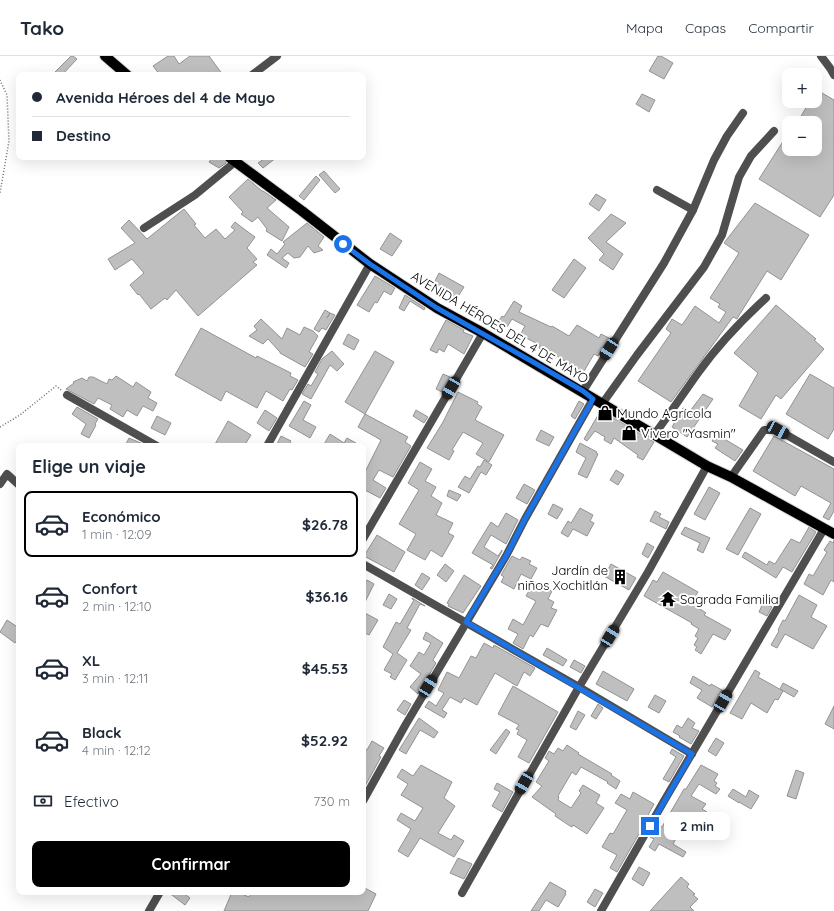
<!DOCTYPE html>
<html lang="es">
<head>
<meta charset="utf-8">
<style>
	:root { --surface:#fff; --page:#f2f2f3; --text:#1f2937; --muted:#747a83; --line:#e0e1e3; --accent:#000 }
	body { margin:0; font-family:Quicksand,sans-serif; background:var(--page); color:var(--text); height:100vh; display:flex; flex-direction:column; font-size:15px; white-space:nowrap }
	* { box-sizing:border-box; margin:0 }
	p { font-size:13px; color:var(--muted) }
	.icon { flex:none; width:22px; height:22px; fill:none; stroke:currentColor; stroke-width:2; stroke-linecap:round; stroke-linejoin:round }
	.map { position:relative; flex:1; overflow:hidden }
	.drawer { position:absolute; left:16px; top:387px; width:350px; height:452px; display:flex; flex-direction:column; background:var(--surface); border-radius:8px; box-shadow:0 4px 16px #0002 }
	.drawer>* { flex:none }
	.hud { position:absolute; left:16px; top:16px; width:350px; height:88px; border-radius:8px; box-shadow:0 4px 16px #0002; display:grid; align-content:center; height:88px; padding:0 16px; background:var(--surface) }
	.fabs { position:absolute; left:782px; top:12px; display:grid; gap:8px }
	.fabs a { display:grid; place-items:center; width:40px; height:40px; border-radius:8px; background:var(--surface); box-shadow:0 4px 16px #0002; font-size:20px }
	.end { position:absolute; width:18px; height:18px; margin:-9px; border:5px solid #1a73e8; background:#fff; box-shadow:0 0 0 2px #fff }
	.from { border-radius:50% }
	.bubble { position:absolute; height:28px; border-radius:8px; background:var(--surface); box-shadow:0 4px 16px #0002; font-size:13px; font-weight:700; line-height:28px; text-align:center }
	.car { position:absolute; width:12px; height:24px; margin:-12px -6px; border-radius:5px; box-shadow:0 0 3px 1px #0007; background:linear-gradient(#222 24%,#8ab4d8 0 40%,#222 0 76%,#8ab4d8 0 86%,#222 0) }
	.hud b { display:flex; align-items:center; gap:14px; height:38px; font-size:15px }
	.hud b+b { border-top:1px solid var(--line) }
	.hud i { width:10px; height:10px; background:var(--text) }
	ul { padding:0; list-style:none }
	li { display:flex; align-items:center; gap:12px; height:66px; margin:0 8px 6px; padding:0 8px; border:2px solid transparent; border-radius:8px }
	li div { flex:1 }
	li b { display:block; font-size:15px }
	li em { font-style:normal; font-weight:700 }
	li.selected { border-color:var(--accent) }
	li>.icon { width:36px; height:36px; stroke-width:1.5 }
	h2 { padding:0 16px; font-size:18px; line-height:48px }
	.pay { display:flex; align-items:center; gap:10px; height:44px; padding:0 16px; font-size:15px }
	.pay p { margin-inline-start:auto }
	.primary-button { display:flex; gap:8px; margin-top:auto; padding:8px 16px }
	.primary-button a { flex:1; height:46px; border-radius:8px; background:var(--accent); color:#fff; font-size:16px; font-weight:700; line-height:46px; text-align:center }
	header { display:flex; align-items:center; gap:24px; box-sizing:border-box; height:56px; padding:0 20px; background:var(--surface); border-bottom:1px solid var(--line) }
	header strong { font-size:19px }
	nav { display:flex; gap:22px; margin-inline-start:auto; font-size:14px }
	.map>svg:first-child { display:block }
	.building { fill:#bfbfbf; stroke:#939393 }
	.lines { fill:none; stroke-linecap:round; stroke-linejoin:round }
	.major-casing { stroke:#dbdbdb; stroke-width:12 }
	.path { stroke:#717171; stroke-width:1.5; stroke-dasharray:1 2; stroke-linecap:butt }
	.minor { stroke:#4f4f4f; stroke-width:8 }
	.major { stroke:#000; stroke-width:10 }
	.route { stroke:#1a73e8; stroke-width:5 }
	.labels { text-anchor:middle; stroke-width:4; stroke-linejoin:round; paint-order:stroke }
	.street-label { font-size:13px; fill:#000; stroke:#fff }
	.poi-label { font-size:13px; fill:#000; stroke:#fff; text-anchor:start }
</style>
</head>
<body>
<header>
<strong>Tako</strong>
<nav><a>Mapa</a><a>Capas</a><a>Compartir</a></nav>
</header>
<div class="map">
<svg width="834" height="855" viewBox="0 0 834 855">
	<rect width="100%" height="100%" fill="#fff"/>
	<g class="building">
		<polygon points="71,0 73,0 77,3 62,19 52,19"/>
		<polygon points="168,0 174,0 179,8 190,0 209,0 223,19 160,19 153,10"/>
		<polygon points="658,0 661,0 673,7 664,23 649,15"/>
		<polygon points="817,34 834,44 834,139 820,161 759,123 789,76 789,93 815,93 815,67 797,67 810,45 815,45 815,37"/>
		<polygon points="642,38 655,44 649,56 636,48"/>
		<polygon points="213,101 223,101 226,107 219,112 209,106"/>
		<polygon points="267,101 277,101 263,112 258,107"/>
		<polygon points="324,115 340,133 335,137 319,119"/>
		<polygon points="316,120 320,124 304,144 299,140"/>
		<polygon points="248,123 262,135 263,135 276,144 267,152 289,171 282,185 266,175 267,173 258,161 252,166 241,158 243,156 229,141"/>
		<polygon points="596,138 606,144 599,155 589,148"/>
		<polygon points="755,147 809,179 781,224 767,215 738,261 737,263 733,261 671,346 638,325 671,277 666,273 672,263 682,269 695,250 719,267 726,256 718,251 720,248 710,242 739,197 724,187"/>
		<polygon points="184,153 196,168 194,169 205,182 216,173 225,183 235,174 231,171 235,166 244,173 255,181 247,192 257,203 253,206 257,209 198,260 176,234 167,244 165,242 151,253 139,238 138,239 130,229 144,217 132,203 115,214 108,203 135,187 121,172 129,164 147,183"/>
		<polygon points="611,158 626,167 606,186 623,198 613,214 599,204 604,198 588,182"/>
		<polygon points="307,167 324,181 318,190 323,194 314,197 308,190 300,201 294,202 288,197 282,202 289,207 286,212 267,199 271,193 277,198 285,188 283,186"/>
		<polygon points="390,177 402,185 392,200 380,193"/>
		<polygon points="574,203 586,212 564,242 552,234"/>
		<polygon points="439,217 464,231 457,242 433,229"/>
		<polygon points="375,220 395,232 391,239 384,235 377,247 375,246 369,256 357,249"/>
		<polygon points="405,239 425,252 424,254 410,245 404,255 399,252"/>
		<polygon points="514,245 522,250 519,256 551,271 552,270 569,280 577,269 599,282 601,278 609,282 598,300 594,298 583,317 557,300 556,302 539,292 540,289 520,279 525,270 512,263 507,271 498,266 502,260 504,261"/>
		<polygon points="776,249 816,283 814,284 824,293 781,343 776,339 761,363 739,350 758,317 734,297"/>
		<polygon points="325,254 330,257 327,262 330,257 335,259 326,274 322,272 319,276 314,273"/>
		<polygon points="261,263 282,283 287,272 300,279 304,271 313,275 318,280 309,296 313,298 305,311 280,297 280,296 268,283 263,288 249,280 257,274 254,270"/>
		<polygon points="446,264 464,274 463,276 473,280 464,298 448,288 444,296 439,293 437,297 430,294"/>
		<polygon points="201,272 256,302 257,300 291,317 290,320 298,324 292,334 290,333 283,345 266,335 257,352 226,335 221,345 175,319"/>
		<polygon points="348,278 359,284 354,294 343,288"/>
		<polygon points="332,295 344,308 337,315 330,309 311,343 302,338 308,328 311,330 318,318 315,316 322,303"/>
		<polygon points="375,295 394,306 365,358 345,346"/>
		<polygon points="443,318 450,321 442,336 436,333"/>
		<polygon points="810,318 834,332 834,373 828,383 786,358"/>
		<polygon points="116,320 133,331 136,326 151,336 148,342 157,347 153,355 143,350 137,360 127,354 123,361 110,353 112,349 98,342 94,348 66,333 74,327 73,326 82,322 87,325 89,321 93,321 107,328 109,323 112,324"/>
		<polygon points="458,336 478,346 477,348 482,351 475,364 504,379 489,406 476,398 483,387 463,376 452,394 454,395 449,404 427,392 443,366"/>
		<polygon points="703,338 713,343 687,381 672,371 683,352 690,355"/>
		<polygon points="304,345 311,349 303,364 316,371 310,382 289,370"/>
		<polygon points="579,345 584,348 575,363 571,360"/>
		<polygon points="77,351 98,363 95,368 96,369 89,382 81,378 86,368 72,358"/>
		<polygon points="265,354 277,362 269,375 257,367"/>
		<polygon points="416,354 428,361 424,367 413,360"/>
		<polygon points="601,354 654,386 643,404 637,401 638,399 614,382 611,388 604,384 605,381 595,375 587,385 584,383"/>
		<polygon points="365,358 408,381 405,386 411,390 393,421 379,414 373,424 386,432 380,442 363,433 363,420 381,384 358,371"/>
		<polygon points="157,360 171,367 165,379 151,372"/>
		<polygon points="228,365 251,379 244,390 214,390"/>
		<polygon points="541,374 554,381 549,390 536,384"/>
		<polygon points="330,378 344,387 347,382 361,390 323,390"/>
		<polygon points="716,378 743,394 735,405 715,392 718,388 712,385"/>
		<polygon points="281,380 291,385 288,390 276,390"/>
		<polygon points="774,380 834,413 834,455 829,464 823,461 831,447 801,430 795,440 753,415"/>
		<polygon points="129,382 143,388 146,390 125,390"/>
		<polygon points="580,387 597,396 596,397 598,398 587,422 578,418 586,402 576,396"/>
		<polygon points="484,404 492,409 486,419 481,416 469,437 458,431 465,420 470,423 478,410 480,411"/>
		<polygon points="420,406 432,413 425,425 436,431 431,440 442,447 436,459 453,467 448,477 454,480 442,501 431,494 425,504 407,494 416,478 399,468 419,434 408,427"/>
		<polygon points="616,414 624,419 618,429 610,424"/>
		<polygon points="524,428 535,434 527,448 516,442"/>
		<polygon points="709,431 720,437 705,464 694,458"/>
		<polygon points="449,434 461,439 457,445 447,440"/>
		<polygon points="553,448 563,453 557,463 548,458"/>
		<polygon points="580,452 593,459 590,465 594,467 587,480 573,473 568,481 561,477 568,465 571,467"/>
		<polygon points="750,452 761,458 738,499 726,493"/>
		<polygon points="655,455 661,458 659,461 669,466 666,473 650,465"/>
		<polygon points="506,457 518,464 506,488 491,479 484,491 498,500 502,494 502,495 492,513 490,512 493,509 472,497 491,466 498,471"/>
		<polygon points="685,471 710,482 703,497 697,494 700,487 681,478"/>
		<polygon points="809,471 816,476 792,516 783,511 776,522 742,501 745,496 767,509 769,505 775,508 791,483 800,487"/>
		<polygon points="377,479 405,496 394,516 364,500"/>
		<polygon points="834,484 834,526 831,524 823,539 804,528 809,518 813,520 827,496 824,494 830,485 833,487"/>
		<polygon points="647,487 654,491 648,502 642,498"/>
		<polygon points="512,500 520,504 522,501 531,505 529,508 537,512 531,523 521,518 514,533 501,526 504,521 501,519"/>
		<polygon points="445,508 454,515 446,526 437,519"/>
		<polygon points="611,508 636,522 629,534 604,520"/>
		<polygon points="663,516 698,536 691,547 706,557 704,559 731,574 725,584 713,578 701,598 695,594 697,591 694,589 698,582 695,580 699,573 691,568 692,567 644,540 653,524 657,526"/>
		<polygon points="422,517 430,522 422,534 415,529"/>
		<polygon points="464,519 481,530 463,557 448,550 449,548 447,547"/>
		<polygon points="367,524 374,528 363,550 363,526 365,527"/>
		<polygon points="534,526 552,535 548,543 554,546 551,552 557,554 548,571 541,568 533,581 530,579 523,593 513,587 518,578 508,573 513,563 523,569 536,545 526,540"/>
		<polygon points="389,538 397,543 391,553 383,549"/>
		<polygon points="799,539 817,549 811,561 827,570 813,593 785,578 777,592 771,589 779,575 778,574 783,564 785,565"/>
		<polygon points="412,542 425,550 420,548 407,572 411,574 397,597 407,604 395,624 390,621 392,618 384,614 393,598 383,591 396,566 400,568 414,544 412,543"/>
		<polygon points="763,547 772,551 767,560 759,556"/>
		<polygon points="363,556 378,564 369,579 363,576"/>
		<polygon points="7,564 19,572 19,581 15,587 0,576"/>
		<polygon points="426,576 443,587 433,604 436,607 418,638 410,631 421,618 410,610 419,596 424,599 431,587 423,583"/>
		<polygon points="484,587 493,592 494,589 535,612 530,620 524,616 517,630 495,617 477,649 464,642 461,647 450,641 442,654 447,657 444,662 425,651 429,645 436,650 444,637 438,634 447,616 459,622 471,600 476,602"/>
		<polygon points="547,592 567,604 563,610 543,599"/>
		<polygon points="574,604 585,610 581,617 570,611"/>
		<polygon points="755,614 760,617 758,621 783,635 778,644 775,643 767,657 751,647 742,663 730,657"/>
		<polygon points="603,615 634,633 627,645 596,628"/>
		<polygon points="693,620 710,630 711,628 722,634 712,651 697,642 702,634 690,627"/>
		<polygon points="783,627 798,635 794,641 780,633"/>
		<polygon points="513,630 558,656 529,707 518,701 527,684 517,678 519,674 516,673 519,669 498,658"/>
		<polygon points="655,639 666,645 659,657 648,651"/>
		<polygon points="404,644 411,648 405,659 397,654"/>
		<polygon points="598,648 603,652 596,663 591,660"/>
		<polygon points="834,650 834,673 825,668"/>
		<polygon points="578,655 585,659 576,674 570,671"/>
		<polygon points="419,662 438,676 434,682 420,674 406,698 399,694"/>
		<polygon points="688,662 695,667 692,672 699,675 691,688 679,681 680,680 673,676 677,669 682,672"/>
		<polygon points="506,673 510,676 496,698 490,694"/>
		<polygon points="716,682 724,687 716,700 708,695"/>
		<polygon points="372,685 384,692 379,700 381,701 363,734 363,692 367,694"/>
		<polygon points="567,689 579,697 578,698 612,718 611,719 620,725 616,733 607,727 608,726 581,711 576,719 572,716 558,740 559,741 558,744 571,752 581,737 579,735 583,729 600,739 596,747 604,752 587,778 573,769 572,771 570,770 555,760 556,758 532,741 542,730 536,726 549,705 545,702 549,695 554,698 558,692 563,695"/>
		<polygon points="672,693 684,700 669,726 663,723 676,701 670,697"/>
		<polygon points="421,709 452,726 444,742 455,750 438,777 451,784 454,779 464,785 454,801 420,782 408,801 398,795 411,773 397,764 401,757 415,765 423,752 401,739 408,728 397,721 402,713 413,720"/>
		<polygon points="701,709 718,718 714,725 717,727 715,730 720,733 716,738 699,728 691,740 706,748 702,753 707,756 703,763 694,758 684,776 681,774 673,788 686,796 683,801 659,788 655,795 649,791 654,783 650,781 657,769 662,771 684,733 686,733"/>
		<polygon points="796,714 804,717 796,743 787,740"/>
		<polygon points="497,727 513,736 502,756 492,750 500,736 494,733"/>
		<polygon points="733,733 746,741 749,734 759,740 751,753 739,746 739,747 728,740"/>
		<polygon points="633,736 654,748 646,763 647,764 617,816 610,812 617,799 602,791 610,777 613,778 627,754 615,747 621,738 630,743"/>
		<polygon points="458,802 472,808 464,823 450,817"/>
		<polygon points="639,811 650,817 643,830 632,823"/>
		<polygon points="681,821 689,828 687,831 695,838 693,839 698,843 690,851 694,855 650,855"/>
		<polygon points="550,826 566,835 565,838 566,838 558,851 546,844 539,855 531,855"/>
		<polygon points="363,831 376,838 368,855 224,855 232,836 237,836 249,841 252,836 363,836"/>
		<polygon points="595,833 603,837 595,851 587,846"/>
		<polygon points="168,836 182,836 190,842 185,849"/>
	</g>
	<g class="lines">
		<defs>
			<g id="major">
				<polyline points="105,0 127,19"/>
				<polyline points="229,101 302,155 370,208 437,252 483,277 707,410 731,421 834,478"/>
			</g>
		</defs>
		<use href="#major" class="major-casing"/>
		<g class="path">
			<polyline points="0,24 7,39 9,85 0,137"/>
			<polyline points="0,371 20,359 56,330 61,334"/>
		</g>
		<g class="minor">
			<polyline points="821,0 830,12 834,19"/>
			<polyline points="252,19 277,0"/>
			<polyline points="657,134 693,154"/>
			<polyline points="144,172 195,139 235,106"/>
			<polyline points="583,335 664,207 693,154 714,104 727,80 743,57"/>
			<polyline points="67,339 157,390"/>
			<polyline points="602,348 637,299 704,211 722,179 739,121 751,100 774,75"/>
			<path d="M654,379C669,359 683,338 698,317C718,289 741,265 766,242"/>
			<polyline points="267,390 370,208"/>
			<polyline points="731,421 764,374 778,374 834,406"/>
			<polyline points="0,428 7,418 19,429"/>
			<polyline points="363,483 483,277"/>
			<polyline points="363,508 579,631 692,698"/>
			<polyline points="363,745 406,668 506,500 525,463 593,343"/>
			<polyline points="462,837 579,631 648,516 707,410"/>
			<polyline points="149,855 160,836"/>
			<polyline points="601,855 664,745 824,473"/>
		</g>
		<use href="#major" class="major"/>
	</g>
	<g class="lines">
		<polyline class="route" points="343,188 370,208 437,252 533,306 583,335 593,343 525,463 506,500 466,566 692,698 650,770"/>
	</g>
	<defs>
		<symbol id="shop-bare" viewBox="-9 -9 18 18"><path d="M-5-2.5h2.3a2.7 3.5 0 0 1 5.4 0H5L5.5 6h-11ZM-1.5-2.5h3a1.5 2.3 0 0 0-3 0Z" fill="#000" stroke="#fff" stroke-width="2.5" paint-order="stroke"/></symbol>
		<symbol id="building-bare" viewBox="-9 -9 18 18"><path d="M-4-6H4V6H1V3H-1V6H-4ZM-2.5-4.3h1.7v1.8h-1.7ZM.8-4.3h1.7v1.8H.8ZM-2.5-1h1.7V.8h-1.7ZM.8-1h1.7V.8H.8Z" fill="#000" stroke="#fff" stroke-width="2.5" paint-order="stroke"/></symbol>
		<symbol id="temple-bare" viewBox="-9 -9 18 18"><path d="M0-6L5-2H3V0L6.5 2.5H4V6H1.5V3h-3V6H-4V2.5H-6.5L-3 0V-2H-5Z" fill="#000" stroke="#fff" stroke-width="2.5" paint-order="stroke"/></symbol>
	</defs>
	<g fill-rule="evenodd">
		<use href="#shop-bare" x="594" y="346" width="22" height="22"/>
		<use href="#shop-bare" x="618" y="366" width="22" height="22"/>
		<use href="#building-bare" x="609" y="510" width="22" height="22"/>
		<use href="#temple-bare" x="657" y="532" width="22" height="22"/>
	</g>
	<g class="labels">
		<g class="street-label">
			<text transform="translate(500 271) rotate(31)" y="5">AVENIDA HÉROES DEL 4 DE MAYO</text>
		</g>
		<g class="poi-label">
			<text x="617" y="362">Mundo Agrícola</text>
			<text x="641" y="382">Vivero "Yasmin"</text>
			<text x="608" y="519" text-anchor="end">Jardín de<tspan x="608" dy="15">niños Xochitlán</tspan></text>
			<text x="680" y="548">Sagrada Familia</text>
		</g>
	</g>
</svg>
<div class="fabs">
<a>+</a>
<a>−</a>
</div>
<i class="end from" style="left:343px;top:188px"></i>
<i class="end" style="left:650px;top:770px"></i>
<div class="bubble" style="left:664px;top:756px;width:66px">2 min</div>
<i class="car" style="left:609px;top:293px;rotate:213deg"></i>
<i class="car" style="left:451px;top:332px;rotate:210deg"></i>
<i class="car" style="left:778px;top:374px;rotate:119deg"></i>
<i class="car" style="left:610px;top:580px;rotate:31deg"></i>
<i class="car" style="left:428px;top:630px;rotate:31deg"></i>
<i class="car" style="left:723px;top:645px;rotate:30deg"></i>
<i class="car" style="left:524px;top:727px;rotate:210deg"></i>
<div class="hud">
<b><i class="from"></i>Avenida Héroes del 4 de Mayo</b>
<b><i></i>Destino</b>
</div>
<section class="drawer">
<h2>Elige un viaje</h2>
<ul>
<li class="selected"><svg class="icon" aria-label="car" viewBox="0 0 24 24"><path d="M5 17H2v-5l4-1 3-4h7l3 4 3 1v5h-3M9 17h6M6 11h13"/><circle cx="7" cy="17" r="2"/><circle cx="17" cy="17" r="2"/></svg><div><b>Económico</b><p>1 min · 12:09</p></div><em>$26.78</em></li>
<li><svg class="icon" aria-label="car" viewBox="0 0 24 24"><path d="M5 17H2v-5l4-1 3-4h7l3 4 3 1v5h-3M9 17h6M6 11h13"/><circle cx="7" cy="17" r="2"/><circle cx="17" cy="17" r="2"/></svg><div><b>Confort</b><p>2 min · 12:10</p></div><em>$36.16</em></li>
<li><svg class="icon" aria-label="car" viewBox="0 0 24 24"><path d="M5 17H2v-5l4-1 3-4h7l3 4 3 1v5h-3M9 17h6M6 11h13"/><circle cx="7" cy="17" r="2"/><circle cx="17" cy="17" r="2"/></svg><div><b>XL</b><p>3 min · 12:11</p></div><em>$45.53</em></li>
<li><svg class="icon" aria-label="car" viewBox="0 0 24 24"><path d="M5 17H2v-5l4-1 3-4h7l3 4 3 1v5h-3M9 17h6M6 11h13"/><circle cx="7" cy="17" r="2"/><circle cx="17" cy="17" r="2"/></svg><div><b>Black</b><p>4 min · 12:12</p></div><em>$52.92</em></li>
</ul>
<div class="pay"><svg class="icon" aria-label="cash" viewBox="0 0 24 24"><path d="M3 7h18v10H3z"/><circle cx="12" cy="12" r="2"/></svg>Efectivo<p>730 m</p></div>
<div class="primary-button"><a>Confirmar</a></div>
</section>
</div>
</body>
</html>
